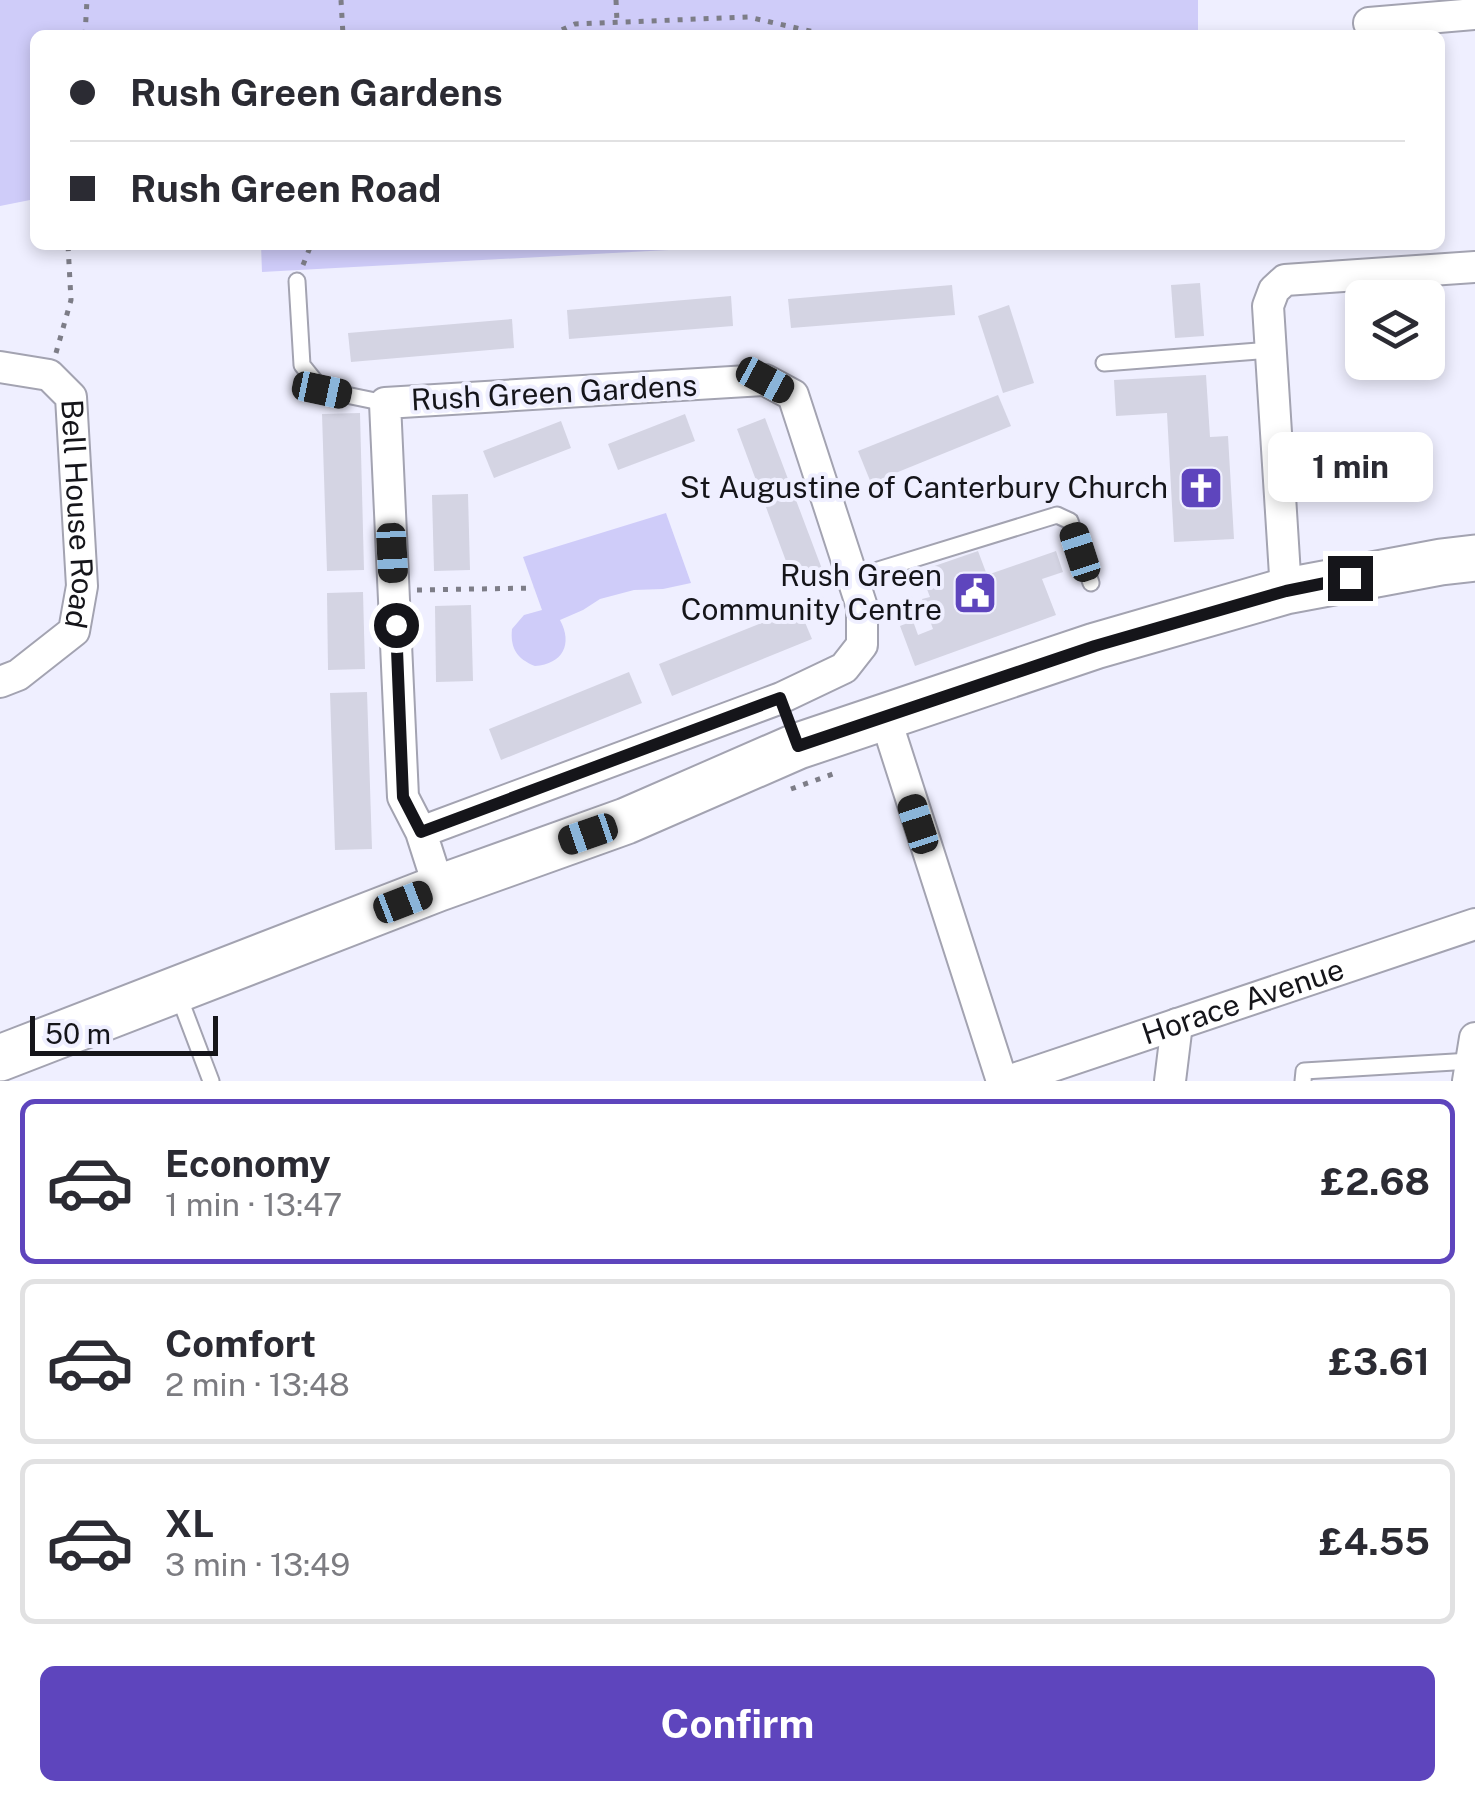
<!DOCTYPE html>
<html lang="en">
<head>
<meta charset="utf-8">
<style>
	:root { --surface:#fff; --page:#f7f7f7; --text:#2b2b33; --muted:#7c7c81; --line:#e1e1e2; --accent:#5e45bd }
	body { margin:0; font-family:"Public Sans",sans-serif; background:var(--page); color:var(--text); height:100vh; display:flex; flex-direction:column; font-size:38px; white-space:nowrap }
	* { box-sizing:border-box; margin:0 }
	p { font-size:32px; color:var(--muted) }
	.icon { flex:none; width:55px; height:55px; fill:none; stroke:currentColor; stroke-width:2; stroke-linecap:round; stroke-linejoin:round }
	.map { position:relative; height:1081px; overflow:hidden }
	.sheet { display:flex; flex-direction:column; background:var(--surface); flex:1 }
	.sheet>* { flex:none }
	.banner { position:absolute; left:30px; top:30px; width:1415px; height:220px; border-radius:15px; box-shadow:0 5px 15px #0003; display:grid; align-content:center; height:220px; padding:0 40px; background:var(--surface) }
	.fabs { position:absolute; left:1345px; top:280px; display:grid; gap:20px }
	.fabs a { display:grid; place-items:center; width:100px; height:100px; border-radius:15px; background:var(--surface); box-shadow:0 5px 15px #0003; font-size:50px }
	.scale { position:absolute; left:30px; bottom:25px; width:188px; box-sizing:border-box; padding-left:10px; border:5px solid #15151a; border-top:0; font-size:28px; line-height:35px; white-space:nowrap; color:#15151a; -webkit-text-stroke:8px #efefff; paint-order:stroke }
	.end { position:absolute; width:45px; height:45px; margin:-22px; border:12px solid #15151a; background:#fff; box-shadow:0 0 0 5px #fff }
	.from { border-radius:50% }
	.bubble { position:absolute; height:70px; border-radius:15px; background:var(--surface); box-shadow:0 5px 15px #0003; font-size:32px; font-weight:700; line-height:70px; text-align:center }
	.car { position:absolute; width:30px; height:60px; margin:-30px -15px; border-radius:12px; box-shadow:0 0 8px 2px #0007; background:linear-gradient(#222 24%,#8ab4d8 0 40%,#222 0 76%,#8ab4d8 0 86%,#222 0) }
	.banner b { display:flex; align-items:center; gap:35px; height:95px; font-size:38px }
	.banner b+b { border-top:2px solid var(--line) }
	.banner i { width:25px; height:25px; background:var(--text) }
	ul { padding:18px 0 0; list-style:none }
	li { display:flex; align-items:center; gap:30px; height:165px; margin:0 20px 15px; padding:0 20px; border:5px solid var(--line); border-radius:15px }
	li div { flex:1 }
	li b { display:block; font-size:38px }
	li em { font-style:normal; font-weight:700 }
	li.current { border-color:var(--accent) }
	li>.icon { width:90px; height:90px; stroke-width:1.5 }
	.primary-button { display:flex; gap:20px; margin-top:auto; padding:20px 40px }
	.primary-button a { flex:1; height:115px; border-radius:15px; background:var(--accent); color:#fff; font-size:40px; font-weight:700; line-height:115px; text-align:center }
	.map>svg:first-child { display:block }
	.green { fill:#cfccf9 }
	.building { fill:#d4d4e3 }
	.lines { fill:none; stroke-linecap:round; stroke-linejoin:round }
	.service-casing { stroke:#a3a3b1; stroke-width:19 }
	.minor-casing { stroke:#a3a3b1; stroke-width:34 }
	.primary-casing { stroke:#a3a3b1; stroke-width:49 }
	.path { stroke:#7d7d87; stroke-width:5; stroke-dasharray:5 8; stroke-linecap:butt }
	.service { stroke:#fff; stroke-width:15 }
	.minor { stroke:#fff; stroke-width:30 }
	.primary { stroke:#fff; stroke-width:45 }
	.route { stroke:#15151a; stroke-width:12 }
	.labels { text-anchor:middle; stroke-width:8; stroke-linejoin:round; paint-order:stroke }
	.street-label { font-size:30px; fill:#15151a; stroke:#efefff }
	.poi-label { font-size:30px; fill:#15151a; stroke:#efefff; text-anchor:end }
</style>
</head>
<body>
<div class="map">
<svg width="1475" height="1081" viewBox="0 0 1475 1081">
	<rect width="100%" height="100%" fill="#efefff"/>
	<g class="green">
		<polygon points="0,0 1198,0 1198,35 35,35 35,199 0,206"/>
		<polygon points="261,245 761,245 262,272"/>
		<path d="M666,513L691,583L663,589L634,590L600,599L583,610L560,620C573,644 563,664 535,666C517,659 510,648 512,629L524,615L542,610L523,557Z"/>
	</g>
	<g class="building">
		<polygon points="1200,283 1204,336 1175,338 1171,285"/>
		<polygon points="952,285 955,315 791,328 788,299"/>
		<polygon points="731,296 733,326 569,339 567,310"/>
		<polygon points="1009,305 1034,383 1003,393 978,316"/>
		<polygon points="512,319 514,348 351,362 348,333"/>
		<polygon points="1206,375 1210,437 1228,436 1234,539 1174,542 1167,413 1116,416 1114,380"/>
		<polygon points="998,395 1011,426 871,483 858,451"/>
		<polygon points="360,413 364,570 327,571 322,414"/>
		<polygon points="685,414 695,441 618,470 608,444"/>
		<polygon points="765,418 822,569 793,580 737,429"/>
		<polygon points="561,421 571,448 494,478 483,451"/>
		<polygon points="468,494 470,570 434,571 432,495"/>
		<polygon points="978,551 987,575 1056,551 1063,572 1042,579 1056,615 915,666 900,626 913,621 918,635 933,629 922,599 930,597 920,571"/>
		<polygon points="363,592 365,669 328,670 327,593"/>
		<polygon points="471,605 473,681 436,682 435,606"/>
		<polygon points="799,608 812,639 672,696 659,664"/>
		<polygon points="629,672 642,703 501,760 489,729"/>
		<polygon points="367,692 372,849 335,850 330,693"/>
	</g>
	<g class="lines">
		<defs>
			<g id="service">
				<polyline points="297,281 302,365 322,390 385,403"/>
				<polyline points="1104,363 1271,350"/>
				<polyline points="852,578 1057,515 1070,521 1091,583"/>
				<polyline points="178,994 211,1081"/>
				<polyline points="1303,1081 1304,1071 1471,1061"/>
			</g>
			<g id="minor">
				<polyline points="1369,23 1475,14"/>
				<path id="s1" d="M0,367L49,375L71,397L82,586L74,631L18,675L0,682"/>
				<polyline points="1286,591 1268,306 1274,290 1285,280 1475,267"/>
				<polyline points="885,717 1002,1081"/>
				<polyline points="421,832 781,698 844,668 862,645 862,607 793,395 765,380 385,403 403,797 421,832 439,888"/>
				<path id="s2" d="M1008,1081L1475,924"/>
				<polyline points="1170,1081 1177,1024"/>
				<polyline points="1468,1081 1475,1038"/>
			</g>
			<polyline id="primary" points="0,1058 439,888 626,821 798,746 1095,646 1286,591 1441,562 1475,558"/>
		</defs>
		<use href="#service" class="service-casing"/>
		<use href="#minor" class="minor-casing"/>
		<use href="#primary" class="primary-casing"/>
		<g class="path">
			<polyline points="341,0 343,35"/>
			<polyline points="616,0 617,22"/>
			<polyline points="85,35 87,0"/>
			<polyline points="550,35 575,24 748,17 828,35"/>
			<polyline points="303,265 311,245"/>
			<polyline points="56,353 71,300 68,245"/>
			<polyline points="417,590 534,588"/>
			<polyline points="791,789 833,774"/>
		</g>
		<use href="#service" class="service"/>
		<use href="#minor" class="minor"/>
		<use href="#primary" class="primary"/>
	</g>
	<g class="lines">
		<polyline class="route" points="396,625 403,797 421,832 780,698 798,746 1095,646 1286,591 1350,578"/>
	</g>
	<defs>
		<symbol id="church-square" viewBox="-11 -11 22 22"><rect x="-9" y="-9" width="18" height="18" rx="4" fill="#5e45bd" stroke="#efefff"/><path d="M-1.2-6h2.4v3.5h3.3v2.4h-3.3V6h-2.4V-.1h-3.3v-2.4h3.3Z" fill="#fff"/></symbol>
		<symbol id="civic-square" viewBox="-11 -11 22 22"><rect x="-9" y="-9" width="18" height="18" rx="4" fill="#5e45bd" stroke="#efefff"/><path d="M-.6-6.5H3V-4.5H.6V-3L4-1V1h2V6H-6V1h2V-1L-.6-3ZM-1.2 2.5V6h2.4V2.5Z" fill="#fff"/></symbol>
	</defs>
	<g fill-rule="evenodd">
		<use href="#church-square" x="1176" y="463" width="50" height="50"/>
		<use href="#civic-square" x="950" y="568" width="50" height="50"/>
	</g>
	<g class="labels">
		<g class="street-label">
			<text transform="translate(554 393) rotate(-3)" y="10">Rush Green Gardens</text>
			<text dy="10" stroke="none"><textPath href="#s1" startOffset="198">Bell House Road</textPath></text>
			<text dy="10" stroke="none"><textPath href="#s2" startOffset="248">Horace Avenue</textPath></text>
		</g>
		<g class="poi-label">
			<text x="1168" y="498">St Augustine of Canterbury Church</text>
			<text x="942" y="586">Rush Green<tspan x="942" dy="34">Community Centre</tspan></text>
		</g>
	</g>
</svg>
<div class="fabs">
<a><svg class="icon" aria-label="layers" viewBox="0 0 24 24"><path d="M12 4l9 5-9 5-9-5zM3 14l9 5 9-5"/></svg></a>
</div>
<div class="scale">50 m</div>
<i class="end from" style="left:396px;top:625px"></i>
<i class="end" style="left:1350px;top:578px"></i>
<div class="bubble" style="left:1268px;top:432px;width:165px">1 min</div>
<i class="car" style="left:765px;top:380px;rotate:118deg"></i>
<i class="car" style="left:322px;top:390px;rotate:102deg"></i>
<i class="car" style="left:1080px;top:552px;rotate:342deg"></i>
<i class="car" style="left:392px;top:553px;rotate:177deg"></i>
<i class="car" style="left:918px;top:824px;rotate:342deg"></i>
<i class="car" style="left:588px;top:834px;rotate:251deg"></i>
<i class="car" style="left:403px;top:902px;rotate:69deg"></i>
<div class="banner">
<b><i class="from"></i>Rush Green Gardens</b>
<b><i></i>Rush Green Road</b>
</div>
</div>
<section class="sheet">
<ul>
<li class="current"><svg class="icon" aria-label="car" viewBox="0 0 24 24"><path d="M5 17H2v-5l4-1 3-4h7l3 4 3 1v5h-3M9 17h6M6 11h13"/><circle cx="7" cy="17" r="2"/><circle cx="17" cy="17" r="2"/></svg><div><b>Economy</b><p>1 min · 13:47</p></div><em>£2.68</em></li>
<li><svg class="icon" aria-label="car" viewBox="0 0 24 24"><path d="M5 17H2v-5l4-1 3-4h7l3 4 3 1v5h-3M9 17h6M6 11h13"/><circle cx="7" cy="17" r="2"/><circle cx="17" cy="17" r="2"/></svg><div><b>Comfort</b><p>2 min · 13:48</p></div><em>£3.61</em></li>
<li><svg class="icon" aria-label="car" viewBox="0 0 24 24"><path d="M5 17H2v-5l4-1 3-4h7l3 4 3 1v5h-3M9 17h6M6 11h13"/><circle cx="7" cy="17" r="2"/><circle cx="17" cy="17" r="2"/></svg><div><b>XL</b><p>3 min · 13:49</p></div><em>£4.55</em></li>
</ul>
<div class="primary-button"><a>Confirm</a></div>
</section>
</body>
</html>
